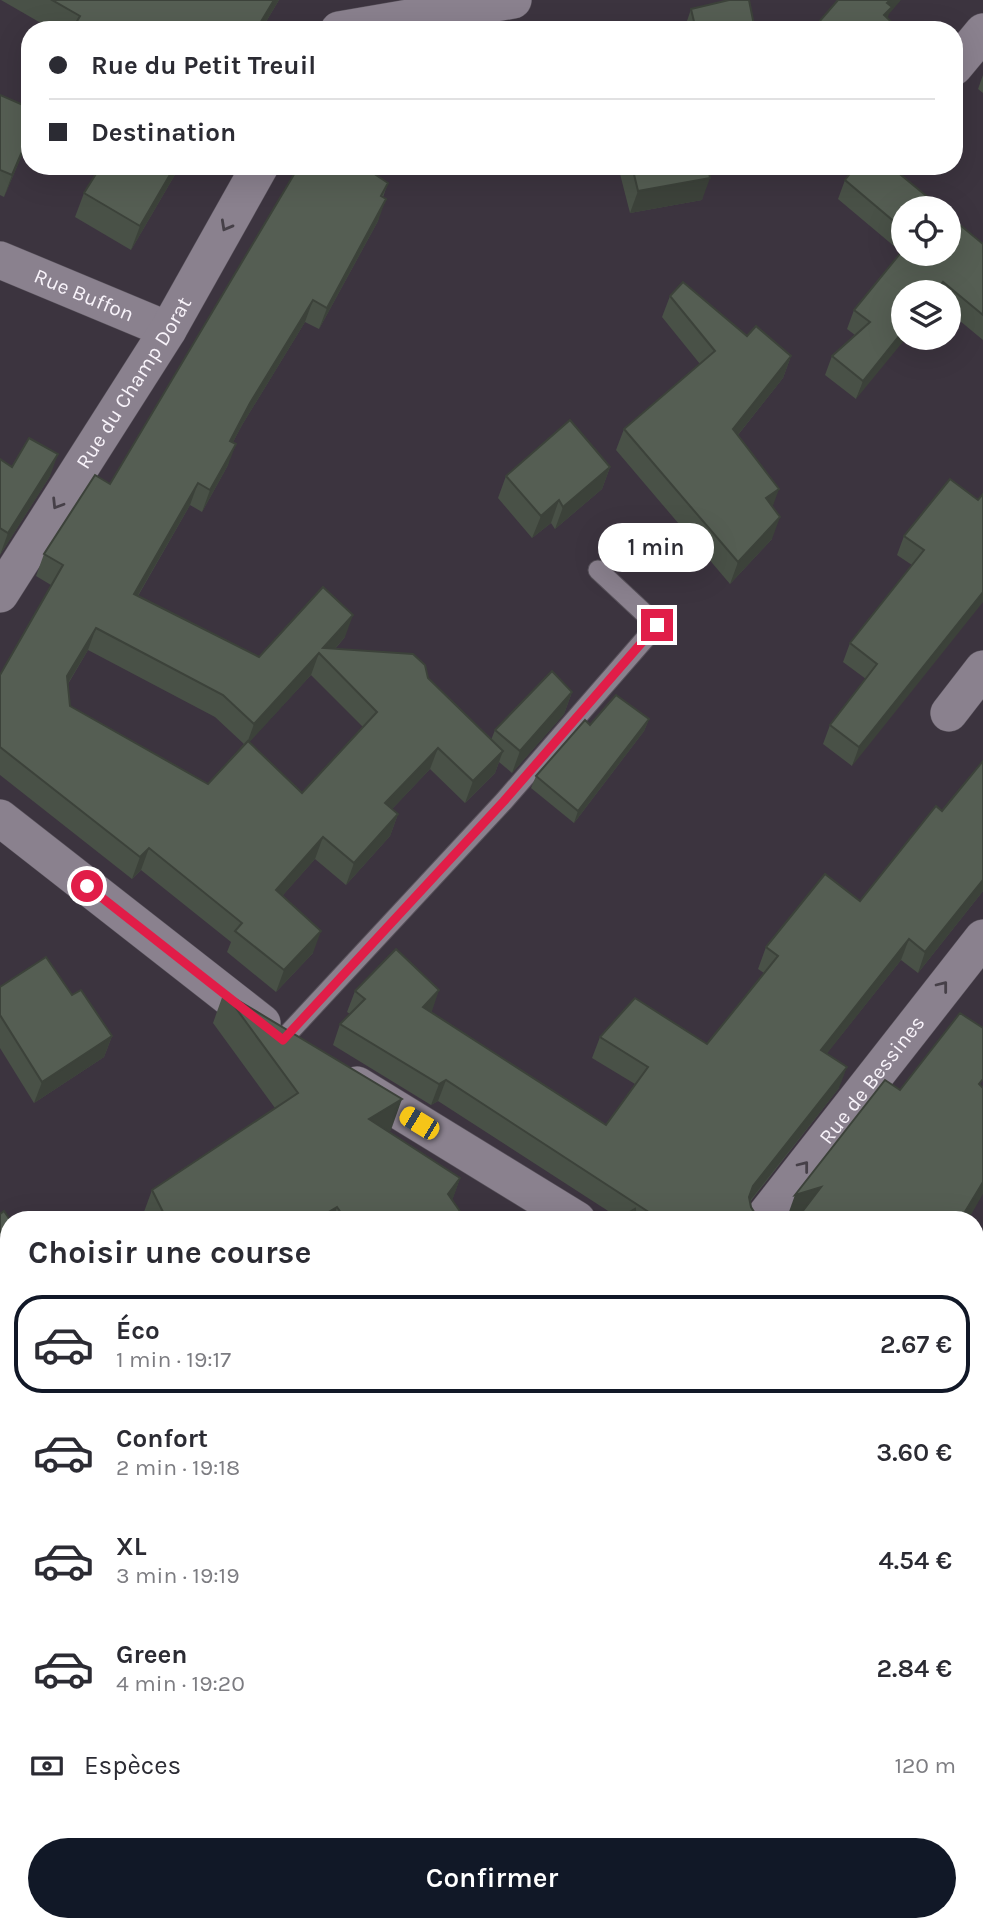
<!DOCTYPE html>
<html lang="fr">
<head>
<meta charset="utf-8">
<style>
	:root { --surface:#fff; --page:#f2f2f3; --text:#2b2b33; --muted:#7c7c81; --line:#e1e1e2; --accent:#111827 }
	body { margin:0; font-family:Karla,sans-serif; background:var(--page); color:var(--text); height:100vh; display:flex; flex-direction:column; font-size:26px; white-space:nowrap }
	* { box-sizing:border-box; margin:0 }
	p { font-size:23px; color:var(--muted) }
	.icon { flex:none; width:38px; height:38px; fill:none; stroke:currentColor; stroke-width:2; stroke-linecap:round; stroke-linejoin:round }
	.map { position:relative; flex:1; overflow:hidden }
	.details { position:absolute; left:0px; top:1211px; width:984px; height:721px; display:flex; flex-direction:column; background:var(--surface); border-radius:28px 28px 0 0; box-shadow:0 7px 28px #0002 }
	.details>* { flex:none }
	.banner { position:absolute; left:21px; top:21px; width:942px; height:154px; border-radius:28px; box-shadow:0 7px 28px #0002; display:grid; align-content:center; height:154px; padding:0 28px; background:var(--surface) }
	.controls { position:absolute; left:891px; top:196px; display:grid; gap:14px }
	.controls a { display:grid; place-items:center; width:70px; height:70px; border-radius:50%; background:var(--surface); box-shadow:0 7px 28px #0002; font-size:35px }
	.end { position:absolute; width:32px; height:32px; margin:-16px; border:9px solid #e11d48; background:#fff; box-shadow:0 0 0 4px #fff }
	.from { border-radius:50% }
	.bubble { position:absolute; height:49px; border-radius:24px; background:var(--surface); box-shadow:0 7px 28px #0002; font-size:23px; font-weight:600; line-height:49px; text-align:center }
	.car { position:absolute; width:21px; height:42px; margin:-21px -10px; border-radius:9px; box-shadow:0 0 5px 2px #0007; background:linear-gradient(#f5c518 24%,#345 0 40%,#f5c518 0 76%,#345 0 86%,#f5c518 0) }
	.banner b { display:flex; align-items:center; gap:24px; height:66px; font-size:26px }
	.banner b+b { border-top:2px solid var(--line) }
	.banner i { width:18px; height:18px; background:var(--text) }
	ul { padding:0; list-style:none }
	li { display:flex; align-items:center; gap:21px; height:98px; margin:0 14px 10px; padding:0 14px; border:4px solid transparent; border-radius:28px }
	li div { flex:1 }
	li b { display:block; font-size:26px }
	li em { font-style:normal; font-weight:600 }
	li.on { border-color:var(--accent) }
	li>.icon { width:63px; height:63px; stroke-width:1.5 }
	h2 { padding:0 28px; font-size:32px; line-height:84px }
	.pay { display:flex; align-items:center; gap:18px; height:77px; padding:0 28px; font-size:26px }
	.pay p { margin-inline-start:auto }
	.button { display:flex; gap:14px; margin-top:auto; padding:14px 28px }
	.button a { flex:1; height:80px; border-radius:42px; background:var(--accent); color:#fff; font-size:28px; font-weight:600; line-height:80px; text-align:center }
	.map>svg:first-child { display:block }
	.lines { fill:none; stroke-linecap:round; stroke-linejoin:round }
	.service-casing { stroke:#565059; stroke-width:21 }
	.minor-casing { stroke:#565059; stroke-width:38 }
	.service { stroke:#8a818e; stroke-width:19 }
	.minor { stroke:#8a818e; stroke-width:37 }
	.wall { fill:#495147; fill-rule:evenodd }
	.shaded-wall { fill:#3c423a }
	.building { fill:#555e53; stroke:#3c423a; stroke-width:2; fill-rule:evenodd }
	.oneway { stroke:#464048 }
	.route { stroke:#e11d48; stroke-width:9 }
	.labels { text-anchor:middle; stroke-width:7; stroke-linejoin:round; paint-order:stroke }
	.street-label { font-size:21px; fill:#f8f3fa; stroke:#211d22 }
</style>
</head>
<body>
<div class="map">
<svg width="983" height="1932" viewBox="0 0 983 1932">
	<rect width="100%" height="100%" fill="#3c343f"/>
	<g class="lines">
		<defs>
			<polyline id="service" points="283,1039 504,801 657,625 598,570"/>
			<g id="minor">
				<polyline points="339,30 513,0"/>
				<polyline points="954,67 983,32"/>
				<path id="s1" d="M0,260L168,330"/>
				<path id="s2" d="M0,594L168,330L260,166"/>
				<polyline points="949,713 983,669"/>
				<polyline points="0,818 262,1023"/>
				<polyline points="357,1085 577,1220"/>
				<path id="s3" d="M762,1220L983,938"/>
				<polyline points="0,1723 9,1717"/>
				<polyline points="80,1923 86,1932"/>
			</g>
		</defs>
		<use href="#service" class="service-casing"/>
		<use href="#minor" class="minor-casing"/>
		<use href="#service" class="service"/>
		<use href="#minor" class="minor"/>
	</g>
	<g class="wall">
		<polygon points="1,0 279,0 261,30 53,30"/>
		<polygon points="691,9 755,30 684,30"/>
		<polygon points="983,75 983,93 978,89"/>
		<polygon points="0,95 30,108 30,136 4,197 0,195"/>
		<polygon points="101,166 180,166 131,250 75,217 84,193"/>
		<path d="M299,166H375L371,172L388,183L383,197L378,221L319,329L305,322L242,425L233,442L228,465L202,512L190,505L138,596L259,657L345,637L335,649L428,678L491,740L495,730L572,692L564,714L512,773L499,762L495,773L465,803L430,769L392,809L398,814L390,836L346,885L315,859L282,896L313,953L276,992L227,952L231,942L141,870L132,879L0,775V675L51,585L36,576L44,554L110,484ZM88,650L215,717L244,744L208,784L70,706L68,684ZM311,675L363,727L302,793L249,742Z"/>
		<polygon points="618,166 708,166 702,200 630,213"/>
		<polygon points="845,180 903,208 903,254 983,244 983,340 948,311 948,292 903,292 856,399 825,375 832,356 855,335 847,329 854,310 901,252 838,199"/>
		<polygon points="670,296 747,336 791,356 783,378 738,435 772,506 772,539 730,584 616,450 624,429 700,364 662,317"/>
		<polygon points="0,459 12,467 50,476 0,555"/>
		<polygon points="610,467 602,489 555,529 551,523 532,538 498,498 506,476"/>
		<polygon points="978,500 852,766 823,744 830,725 866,679 843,662 850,643 912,565 897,555 904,536"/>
		<polygon points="649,719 644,731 574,823 531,788 536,776 590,725"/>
		<polygon points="983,891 918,973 901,960 827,1053 839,1088 750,1202 755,1220 616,1220 619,1218 438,1101 431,1105 333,1045 340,1024 350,1014 347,1012 355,991 432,1011 431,1012 606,1125 635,1084 592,1058 600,1037 707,1044 764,973 758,969 766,947 860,901"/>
		<polygon points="0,987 112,1036 104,1057 34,1103 0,1048"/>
		<polygon points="224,992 391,1130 388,1132 460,1178 452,1200 466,1220 141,1220 152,1190 275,1108 213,1023"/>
		<polygon points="0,1214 9,1220 9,1379 0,1366"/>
		<polygon points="983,1385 983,1457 975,1454 975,1398 976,1399"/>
		<polygon points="9,1738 9,1769 1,1758"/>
		<polygon points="121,1923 219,1923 224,1932 127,1932"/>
	</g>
	<g class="shaded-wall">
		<polygon points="274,0 279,0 261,30 256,30"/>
		<polygon points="890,0 901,0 889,14 884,28 879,30 887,3"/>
		<polygon points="30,133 30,136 4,197 12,175"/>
		<polygon points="175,166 180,166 131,250 140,226"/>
		<polygon points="369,166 375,166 359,191 367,169"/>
		<polygon points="470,166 497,166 467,173"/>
		<polygon points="710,178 702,200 630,213 638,191"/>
		<polygon points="386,199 378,221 319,329 327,308"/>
		<polygon points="943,282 939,292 935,292"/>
		<polygon points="313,300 305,322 242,425 222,463 230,441 250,403"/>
		<polygon points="903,331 903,338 906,338 856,399 863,381"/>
		<polygon points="791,356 783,378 725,451 733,429"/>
		<polygon points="236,444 228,465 202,512 210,490"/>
		<polygon points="58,454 50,476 0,555 8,533"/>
		<polygon points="610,467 602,489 555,529 563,507"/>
		<polygon points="198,483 190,505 126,616 134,594"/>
		<polygon points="779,489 771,511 766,498"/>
		<polygon points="559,500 551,523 532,538 541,516"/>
		<polygon points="780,517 772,539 730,584 738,562"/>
		<polygon points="983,592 983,602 852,766 859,747"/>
		<polygon points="353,615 345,637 325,660 323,648"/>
		<polygon points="96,628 88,650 59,698 67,676"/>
		<polygon points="319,653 311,675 246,746 254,724"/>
		<polygon points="572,692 564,714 512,773 520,751"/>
		<polygon points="649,719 644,731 574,823 578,811"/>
		<polygon points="438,748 430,769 378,824 385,803"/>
		<polygon points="503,751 495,773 465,803 473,781"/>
		<polygon points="398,814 390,836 346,885 354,863"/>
		<polygon points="323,837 315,859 268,912 276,890"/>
		<polygon points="149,848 141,870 132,879 140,857"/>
		<polygon points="983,880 983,891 918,973 925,952"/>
		<polygon points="321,931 313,953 276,992 284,970"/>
		<polygon points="909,939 901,960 813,1071 821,1050"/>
		<polygon points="439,990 432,1011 415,1028 423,1007"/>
		<polygon points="112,1036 104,1057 34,1103 42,1082"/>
		<polygon points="847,1067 839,1088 745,1207 753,1186"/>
		<polygon points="446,1080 438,1101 431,1105 439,1084"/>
		<polygon points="402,1099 391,1130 358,1151 369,1119"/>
		<polygon points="460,1178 449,1210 448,1194"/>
		<polygon points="983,1182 983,1194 968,1220 960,1220"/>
		<polygon points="821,1187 806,1220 786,1220 795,1195"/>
		<polygon points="337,1207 333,1220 315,1220"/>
		<polygon points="756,1215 755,1220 740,1220"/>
		<polygon points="983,1424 983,1432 975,1454 975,1427 977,1425"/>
		<polygon points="983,1575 983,1596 975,1603 975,1582"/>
		<polygon points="9,1587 9,1606 0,1611 0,1593"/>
		<polygon points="9,1836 9,1856 0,1860 0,1840"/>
	</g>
	<g class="building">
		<polygon points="52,0 274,0 256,30 72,30 80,16"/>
		<polygon points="729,0 749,0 755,30 696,30 691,9"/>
		<polygon points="838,0 890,0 887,3 892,7 884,15 900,30 812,30"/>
		<polygon points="0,95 30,108 30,133 12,175 0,170"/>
		<polygon points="101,166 175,166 140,226 84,193"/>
		<path d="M299,166H369L367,169L388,183L381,196L386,199L327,308L313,300L250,403L230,441L236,444L210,490L198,483L134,594L259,657L323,587L353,615L323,648L413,654L425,665L428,678L503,751L473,781L438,748L385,803L398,814L354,863L323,837L276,890L321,931L284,970L235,931L242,923L149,848L140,857L0,747V675L63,565L44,554L95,475L110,484ZM96,628L223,695L254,724L319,653L377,712L302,793L248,741L208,784L70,706L67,676Z"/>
		<polygon points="632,166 708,166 710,178 638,191"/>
		<polygon points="856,166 890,166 941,208 903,208 903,229 845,180"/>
		<polygon points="948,215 983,244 983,315 943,282 935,292 903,292 903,331 863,381 832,356 870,322 854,310 903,250 903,254 948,254"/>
		<polygon points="683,282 747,336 756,326 791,356 733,429 779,489 766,498 780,517 738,562 624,429 715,351 670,296"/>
		<polygon points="570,420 610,467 563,507 559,500 541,516 506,476"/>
		<polygon points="29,438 58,454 8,533 0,528 0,459 12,467"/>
		<polygon points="950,479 978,500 983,494 983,592 859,747 830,725 877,664 850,643 924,550 904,536"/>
		<polygon points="552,671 572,692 520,751 495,730"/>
		<polygon points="616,695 649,719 578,811 536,776 585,720 590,725"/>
		<polygon points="983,761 983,880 925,952 909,939 821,1050 847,1067 753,1186 749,1197 751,1207 756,1215 740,1220 661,1220 446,1080 439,1084 340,1024 365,999 355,991 396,949 439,990 423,1007 606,1125 648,1067 600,1037 635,998 707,1044 778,956 766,947 825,874 860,901 936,806 942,811"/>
		<polygon points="46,957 72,995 81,990 112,1036 42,1082 0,1015 0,987"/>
		<polygon points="224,992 402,1099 369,1119 460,1178 448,1194 466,1220 346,1220 337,1207 315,1220 167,1220 152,1190 298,1093"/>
		<polygon points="960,1013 983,1028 983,1079 979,1084 983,1088 983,1182 960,1220 796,1220 821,1187 795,1195 885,1080 900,1090"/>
		<polygon points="635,1209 636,1220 616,1220"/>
		<polygon points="4,1211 10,1220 9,1220 9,1342 0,1329 0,1214"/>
		<polygon points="983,1385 983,1424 977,1425 975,1427 975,1398 976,1399"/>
		<polygon points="975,1461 983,1465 983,1575 975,1582"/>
		<polygon points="9,1536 9,1587 0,1593 0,1541"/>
		<polygon points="983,1665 983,1932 398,1932 397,1931 412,1923 975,1923 975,1669"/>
		<polygon points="0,1797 9,1807 9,1836 0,1840"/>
		<polygon points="144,1923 219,1923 224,1932 149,1932"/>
	</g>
	<defs><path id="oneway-chevron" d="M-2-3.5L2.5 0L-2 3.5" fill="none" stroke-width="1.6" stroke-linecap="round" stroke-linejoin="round" transform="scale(1.75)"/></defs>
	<g class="oneway">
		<use href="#oneway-chevron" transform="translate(226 226) rotate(119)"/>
		<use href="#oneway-chevron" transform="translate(57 504) rotate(122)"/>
		<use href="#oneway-chevron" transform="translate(943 986) rotate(-52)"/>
		<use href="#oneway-chevron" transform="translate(804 1166) rotate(-52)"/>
	</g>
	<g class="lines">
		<polyline class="route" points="87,886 283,1040 504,801 657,625"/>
	</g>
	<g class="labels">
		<g class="street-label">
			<text dy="7" stroke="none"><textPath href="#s1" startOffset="91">Rue Buffon</textPath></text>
			<text dy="7" stroke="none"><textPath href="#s2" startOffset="250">Rue du Champ Dorat</textPath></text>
			<text dy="7" stroke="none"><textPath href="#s3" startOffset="178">Rue de Bessines</textPath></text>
		</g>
	</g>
</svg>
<div class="controls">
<a><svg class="icon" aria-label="locate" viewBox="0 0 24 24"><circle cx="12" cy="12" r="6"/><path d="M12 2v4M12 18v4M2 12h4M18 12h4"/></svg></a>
<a><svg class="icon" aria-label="layers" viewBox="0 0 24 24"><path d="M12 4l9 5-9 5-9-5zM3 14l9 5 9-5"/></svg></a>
</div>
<i class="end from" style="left:87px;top:886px"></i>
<i class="end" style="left:657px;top:625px"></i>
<div class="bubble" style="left:598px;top:523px;width:116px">1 min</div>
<i class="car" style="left:419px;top:1123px;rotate:301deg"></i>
<div class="banner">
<b><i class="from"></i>Rue du Petit Treuil</b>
<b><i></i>Destination</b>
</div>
<section class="details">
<h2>Choisir une course</h2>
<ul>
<li class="on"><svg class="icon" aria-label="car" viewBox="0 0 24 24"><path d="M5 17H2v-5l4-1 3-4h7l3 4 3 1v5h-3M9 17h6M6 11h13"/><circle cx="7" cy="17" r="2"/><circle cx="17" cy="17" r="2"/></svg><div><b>Éco</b><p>1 min · 19:17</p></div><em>2.67 €</em></li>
<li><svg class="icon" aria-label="car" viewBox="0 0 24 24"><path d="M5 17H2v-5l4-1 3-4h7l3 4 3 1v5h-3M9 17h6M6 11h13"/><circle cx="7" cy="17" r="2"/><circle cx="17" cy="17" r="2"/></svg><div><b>Confort</b><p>2 min · 19:18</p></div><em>3.60 €</em></li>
<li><svg class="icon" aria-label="car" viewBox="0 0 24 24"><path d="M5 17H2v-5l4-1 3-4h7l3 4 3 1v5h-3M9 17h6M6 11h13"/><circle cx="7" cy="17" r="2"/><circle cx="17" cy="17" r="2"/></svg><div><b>XL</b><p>3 min · 19:19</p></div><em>4.54 €</em></li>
<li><svg class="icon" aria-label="car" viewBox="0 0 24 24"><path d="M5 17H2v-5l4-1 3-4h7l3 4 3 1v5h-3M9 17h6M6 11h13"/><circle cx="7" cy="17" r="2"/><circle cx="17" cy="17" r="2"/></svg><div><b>Green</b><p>4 min · 19:20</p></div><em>2.84 €</em></li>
</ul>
<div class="pay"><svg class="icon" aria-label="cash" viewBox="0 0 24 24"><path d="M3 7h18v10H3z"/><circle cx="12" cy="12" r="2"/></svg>Espèces<p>120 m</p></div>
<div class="button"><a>Confirmer</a></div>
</section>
</div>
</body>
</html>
